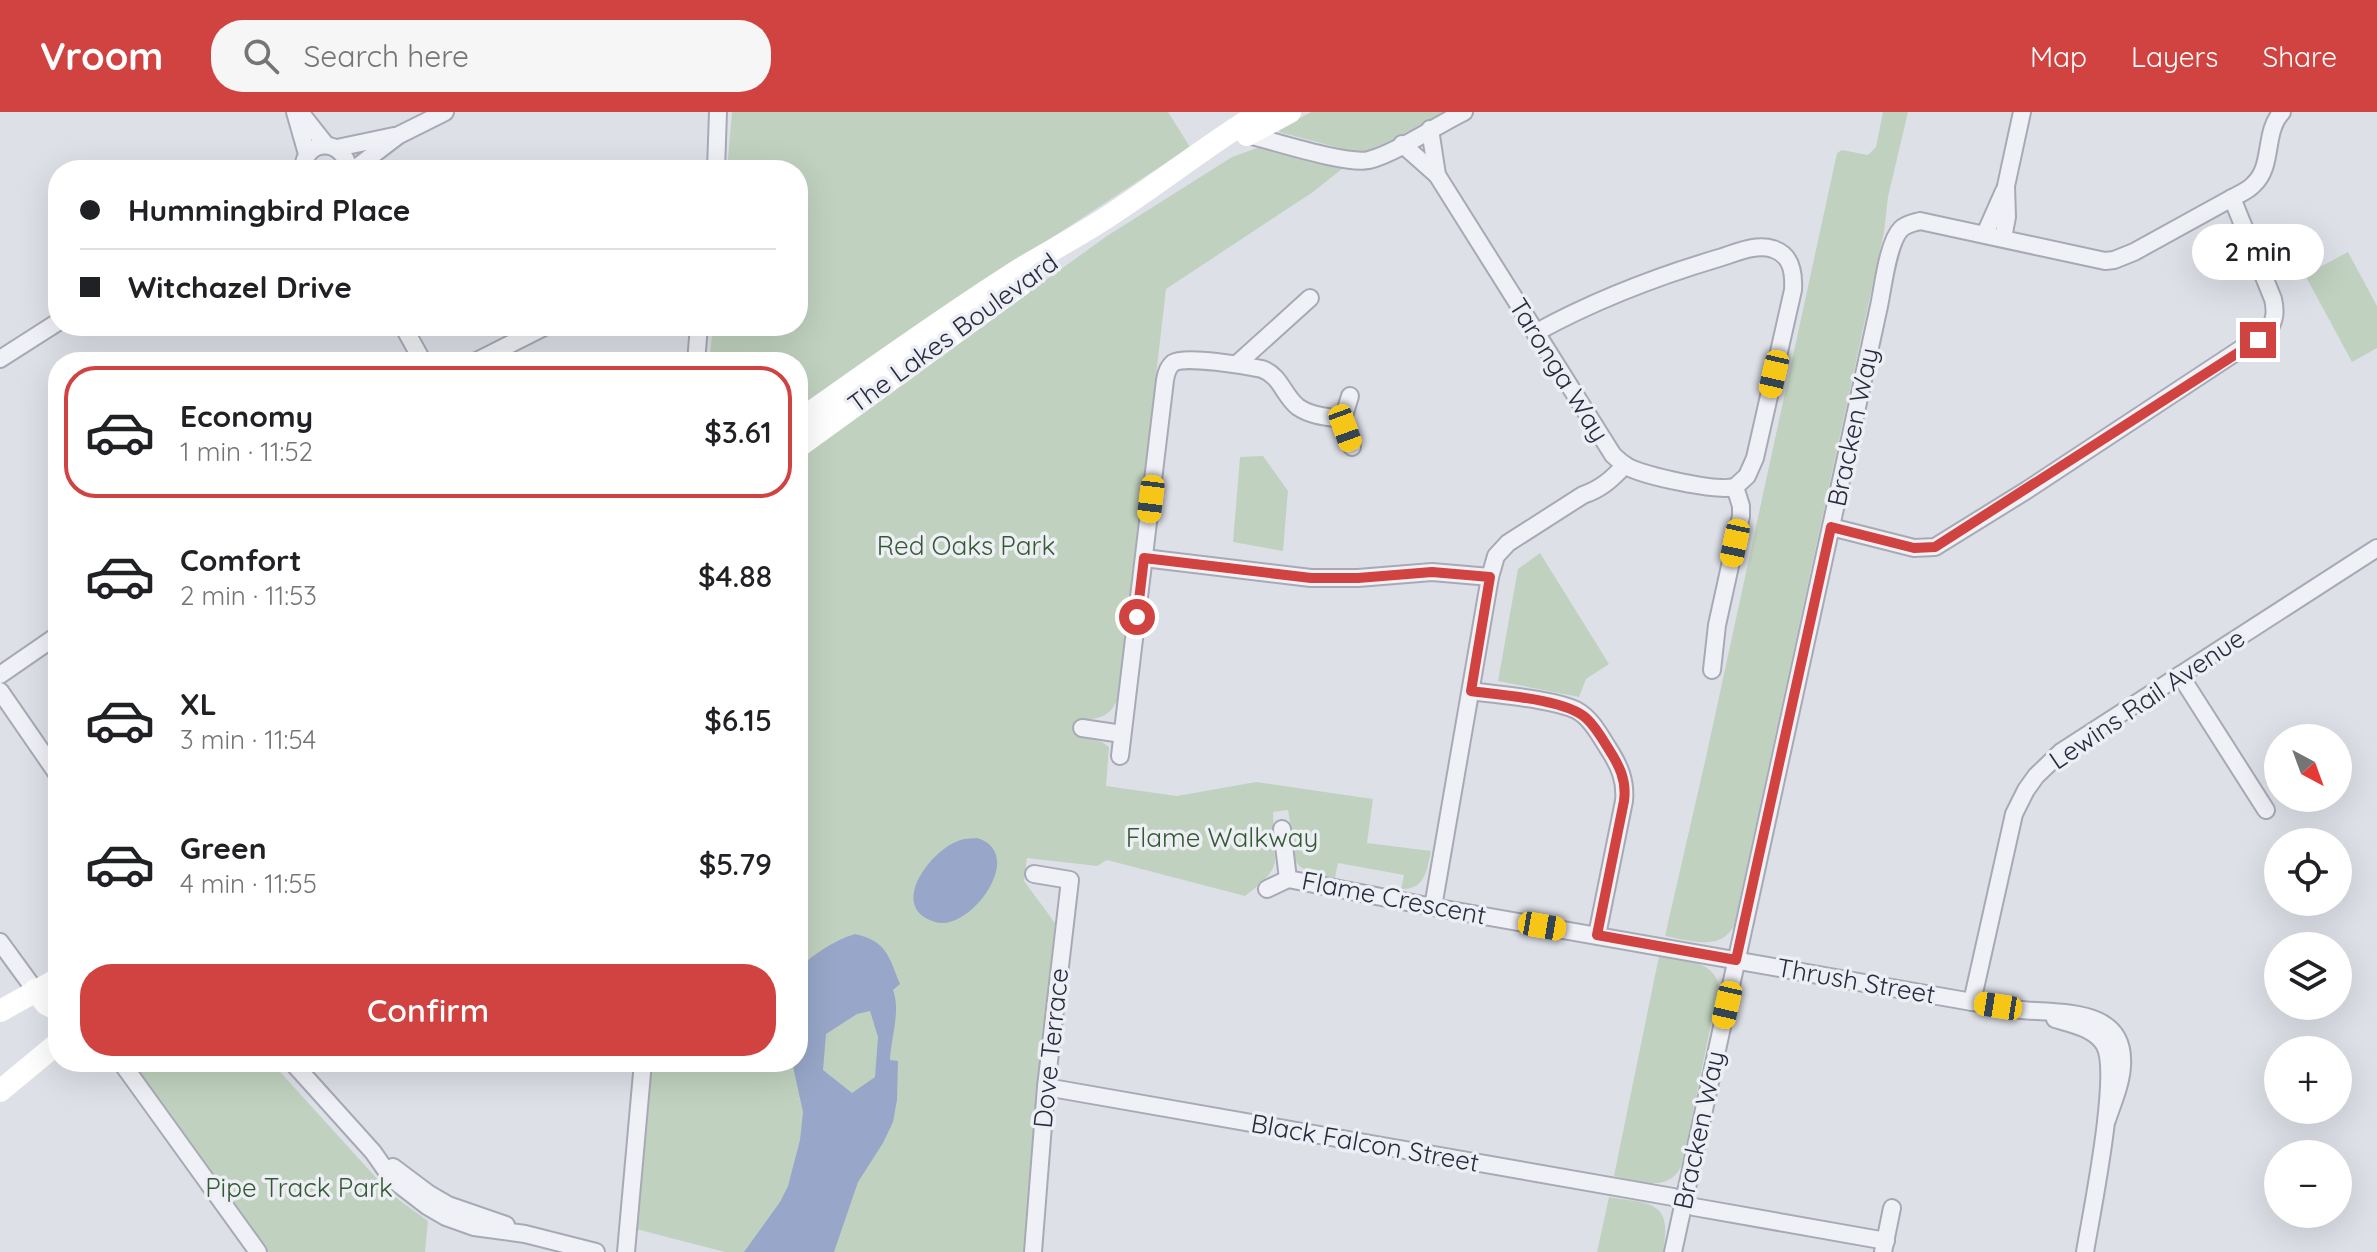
<!DOCTYPE html>
<html lang="en">
<head>
<meta charset="utf-8">
<style>
	:root { --surface:#fff; --page:#f6f6f6; --text:#202124; --muted:#757577; --line:#e0e0e0; --accent:#d04340 }
	body { margin:0; font-family:Quicksand,sans-serif; background:var(--page); color:var(--text); height:100vh; display:flex; flex-direction:column; font-size:30px; white-space:nowrap }
	* { box-sizing:border-box; margin:0 }
	p { font-size:26px; color:var(--muted) }
	.icon { flex:none; width:44px; height:44px; fill:none; stroke:currentColor; stroke-width:2; stroke-linecap:round; stroke-linejoin:round }
	.map { position:relative; flex:1; overflow:hidden }
	.sheet { position:absolute; left:48px; top:240px; width:760px; height:720px; display:flex; flex-direction:column; background:var(--surface); border-radius:32px; box-shadow:0 8px 32px #0002 }
	.sheet>* { flex:none }
	.hud { position:absolute; left:48px; top:48px; width:760px; height:176px; border-radius:32px; box-shadow:0 8px 32px #0002; display:grid; align-content:center; height:176px; padding:0 32px; background:var(--surface) }
	.needle { width:52px; rotate:139deg }
	.fabs { position:absolute; left:2264px; top:612px; display:grid; gap:16px }
	.fabs a { display:grid; place-items:center; width:88px; height:88px; border-radius:50%; background:var(--surface); box-shadow:0 8px 32px #0002; font-size:40px }
	.end { position:absolute; width:36px; height:36px; margin:-18px; border:10px solid #d04340; background:#fff; box-shadow:0 0 0 4px #fff }
	.from { border-radius:50% }
	.bubble { position:absolute; height:56px; border-radius:28px; background:var(--surface); box-shadow:0 8px 32px #0002; font-size:26px; font-weight:600; line-height:56px; text-align:center }
	.car { position:absolute; width:24px; height:48px; margin:-24px -12px; border-radius:10px; box-shadow:0 0 6px 2px #0007; background:linear-gradient(#f5c518 24%,#345 0 40%,#f5c518 0 76%,#345 0 86%,#f5c518 0) }
	.hud b { display:flex; align-items:center; gap:28px; height:76px; font-size:30px }
	.hud b+b { border-top:2px solid var(--line) }
	.hud i { width:20px; height:20px; background:var(--text) }
	ul { padding:14px 0 0; list-style:none }
	li { display:flex; align-items:center; gap:24px; height:132px; margin:0 16px 12px; padding:0 16px; border:4px solid transparent; border-radius:32px }
	li div { flex:1 }
	li b { display:block; font-size:30px }
	li em { font-style:normal; font-weight:600 }
	li.on { border-color:var(--accent) }
	li>.icon { width:72px; height:72px; stroke-width:1.5 }
	.cta { display:flex; gap:16px; margin-top:auto; padding:16px 32px }
	.cta a { flex:1; height:92px; border-radius:32px; background:var(--accent); color:#fff; font-size:32px; font-weight:600; line-height:92px; text-align:center }
	header { display:flex; align-items:center; gap:48px; box-sizing:border-box; height:112px; padding:0 40px; background:var(--accent); color:#fff }
	header strong { font-size:38px }
	nav { display:flex; gap:44px; margin-inline-start:auto; font-size:28px }
	.search { width:560px; height:72px; background:var(--page); display:flex; align-items:center; gap:20px; box-sizing:border-box; padding:0 28px; border-radius:32px; color:var(--muted); font-size:30px }
	.map>svg:first-child { display:block }
	.green { fill:#c0d2bf }
	.water { fill:#98a7c9; fill-rule:evenodd }
	.lines { fill:none; stroke-linecap:round; stroke-linejoin:round }
	.street-casing { stroke:#a7aab5; stroke-width:20 }
	.street { stroke:#f0f1f6; stroke-width:16 }
	.secondary { stroke:#fff; stroke-width:22 }
	.route { stroke:#d04340; stroke-width:10 }
	.labels { text-anchor:middle; stroke-width:7; stroke-linejoin:round; paint-order:stroke }
	.street-label { font-size:26px; fill:#272b3f; stroke:#edeff5 }
	.park-label { font-size:26px; fill:#345a34; stroke:#edeff5 }
</style>
</head>
<body>
<header>
<strong>Vroom</strong>
<div class="search"><svg class="icon" aria-label="search" viewBox="0 0 24 24"><circle cx="10" cy="10" r="6"/><path d="M15 15l6 6"/></svg>Search here</div>
<nav><a>Map</a><a>Layers</a><a>Share</a></nav>
</header>
<div class="map">
<svg width="2377" height="1140" viewBox="0 0 2377 1140">
	<rect width="100%" height="100%" fill="#dee0e8"/>
	<g class="green">
		<polygon points="732,0 1168,0 1190,35 930,206 798,302 798,250 709,250 713,214 798,214 798,58 727,58"/>
		<polygon points="1311,0 1444,0 1377,36 1358,41 1279,20 1280,17"/>
		<path d="M1883,0H1908L1888,85L1884,120L1734,814C1720,840 1688,828 1665,824L1706,645L1837,41L1842,38L1868,43L1876,35Z"/>
		<path d="M1257,36H1265L1343,56L1313,80L1166,177L1119,584C1112,602 1102,608 1084,607L1081,625L1102,630L1109,635L1106,674L1177,684L1256,670L1373,687L1367,731L1431,739C1427,758 1425,778 1401,777L1404,763L1338,751L1335,766C1280,757 1296,743 1288,698L1273,700L1275,750C1271,766 1257,774 1245,784L1107,748L1097,754L1027,746L1024,769L1055,811L1024,1140H725L636,1117L652,950H798V346L1107,124L1232,45Z"/>
		<polygon points="2348,140 2377,194 2377,236 2352,250 2305,163"/>
		<polygon points="1263,344 1288,379 1283,439 1233,430 1240,345"/>
		<polygon points="1540,441 1609,552 1586,567 1579,585 1498,569 1518,457"/>
		<path d="M1659,844C1682,848 1713,847 1719,874L1682,1052C1671,1082 1637,1069 1614,1064Z"/>
		<polygon points="131,950 271,950 391,1082 428,1109 425,1140 269,1140"/>
		<path d="M1609,1085C1651,1092 1673,1088 1663,1140H1597Z"/>
	</g>
	<g class="water">
		<path d="M977,726C1028,741 970,821 935,810C887,796 930,739 958,729C964,726 970,727 977,726Z"/>
		<path d="M855,822C887,829 889,845 900,872L893,878C901,899 891,925 890,948L898,949L897,988L893,1010L883,1031L858,1070L834,1140H744L780,1090L788,1074L800,1028L803,1000L792,950H798V856C817,841 832,829 855,822ZM870,899L878,925L875,965L852,981L823,958L826,922L857,902Z"/>
	</g>
	<g class="lines">
		<defs>
			<g id="street">
				<polyline points="295,0 307,42"/>
				<polyline points="300,0 326,33"/>
				<polyline points="1430,17 1437,63"/>
				<path d="M1248,23C1274,29 1346,53 1369,48C1396,41 1437,13 1464,0"/>
				<path d="M1402,32L1437,63L1613,343C1618,348 1623,352 1628,355C1646,364 1717,380 1735,375"/>
				<polyline points="337,36 394,24"/>
				<path d="M303,58C304,26 344,25 349,58"/>
				<polyline points="353,58 399,23 445,0"/>
				<polyline points="716,58 718,0"/>
				<polyline points="1985,122 2004,79"/>
				<polyline points="2003,126 2007,105 2006,74 2022,0"/>
				<polyline points="403,214 423,250"/>
				<path d="M1535,221C1593,189 1655,165 1719,146C1736,141 1756,131 1773,137C1792,143 1794,161 1793,178L1755,346L1747,364L1735,375"/>
				<polyline points="0,247 58,210"/>
				<polyline points="475,250 546,214"/>
				<polyline points="696,250 699,214"/>
				<polyline points="1237,252 1310,186"/>
				<polyline points="1350,284 1343,307 1352,335"/>
				<path d="M1831,415L1914,436L1935,435L2027,378L2268,219C2275,208 2276,200 2273,187L2232,86C2239,82 2248,79 2254,72C2274,53 2263,20 2282,0"/>
				<polyline points="1144,446 1311,466 1358,466 1432,460 1490,465"/>
				<polyline points="1712,558 1717,513 1741,404 1741,394 1735,375"/>
				<polyline points="0,563 58,523"/>
				<polyline points="2180,563 2266,698"/>
				<polyline points="0,579 58,663"/>
				<path d="M1471,579C1498,583 1553,587 1576,598C1591,606 1599,622 1608,636C1619,653 1626,668 1624,689L1597,823"/>
				<polyline points="1082,616 1122,622"/>
				<path d="M1120,644L1165,268C1166,262 1168,255 1173,251C1185,243 1247,254 1262,257C1281,264 1283,283 1298,295C1311,304 1328,305 1343,307"/>
				<path d="M1282,717L1288,767L1433,795L1972,890C1989,892 2005,896 2022,898C2061,902 2126,895 2122,954C2121,972 2113,990 2107,1008"/>
				<polyline points="1267,777 1288,767"/>
				<path d="M1433,795L1490,465L1496,444L1508,431L1583,383C1601,377 1612,367 1625,353"/>
				<polyline points="0,830 35,878"/>
				<polyline points="1972,890 2014,702 2026,678 2036,664 2061,640 2377,436"/>
				<path d="M2055,907C2072,912 2094,916 2104,932C2121,959 2091,1103 2085,1140"/>
				<polyline points="121,950 258,1140"/>
				<polyline points="292,950 373,1040 392,1067 427,1094 446,1105 474,1115 525,1122 596,1140"/>
				<polyline points="1046,975 1673,1085 1694,1095 1886,1129"/>
				<polyline points="393,1055 429,1082 448,1093 506,1113"/>
				<polyline points="626,1140 643,950"/>
				<polyline points="1033,1140 1046,975 1070,768 1034,762"/>
				<path d="M1673,1140L1879,194C1883,175 1888,130 1901,117C1906,112 1913,111 1920,109L2105,149L2114,148L2134,140L2232,86"/>
				<polyline points="1883,1140 1892,1096"/>
			</g>
		</defs>
		<use href="#street" class="street-casing"/>
		<use href="#street" class="street"/>
		<g class="secondary">
			<polyline points="1247,23 1290,0"/>
			<path d="M798,309C871,258 944,205 1020,157C1050,139 1080,123 1109,104C1161,70 1209,32 1261,0"/>
			<polyline points="798,335 1021,173"/>
			<polyline points="35,878 46,892 58,898"/>
			<polyline points="0,899 58,867"/>
			<polyline points="0,979 58,931"/>
		</g>
	</g>
	<g class="lines">
		<path class="route" d="M1137,505L1144,446L1311,466H1358L1432,460L1490,465L1471,579C1499,583 1565,587 1586,606C1595,614 1602,626 1608,636C1619,653 1627,668 1624,689L1597,823L1736,848L1831,415L1914,436L1935,435L2258,228"/>
	</g>
	<g class="labels">
		<g class="street-label">
			<text transform="translate(953 221) rotate(-36)" y="9">The Lakes Boulevard</text>
			<text transform="translate(1559 258) rotate(58)" y="9">Taronga Way</text>
			<text transform="translate(1853 315) rotate(-78)" y="9">Bracken Way</text>
			<text transform="translate(2147 587) rotate(-34)" y="9">Lewins Rail Avenue</text>
			<text transform="translate(1394 786) rotate(11)" y="9">Flame Crescent</text>
			<text transform="translate(1856 869) rotate(10)" y="9">Thrush Street</text>
			<text transform="translate(1051 936) rotate(-84)" y="9">Dove Terrace</text>
			<text transform="translate(1699 1018) rotate(-78)" y="9">Bracken Way</text>
			<text transform="translate(1365 1031) rotate(10)" y="9">Black Falcon Street</text>
		</g>
		<g class="park-label">
			<text x="966" y="443">Red Oaks Park</text>
			<text x="1222" y="735">Flame Walkway</text>
			<text x="299" y="1085">Pipe Track Park</text>
		</g>
	</g>
</svg>
<div class="fabs">
<a><svg class="needle" viewBox="-14 -14 28 28"><path d="M0-13l5 13h-10z" fill="#e53935"/><path d="M0 13l5-13h-10z" fill="#757577"/></svg></a>
<a><svg class="icon" aria-label="locate" viewBox="0 0 24 24"><circle cx="12" cy="12" r="6"/><path d="M12 2v4M12 18v4M2 12h4M18 12h4"/></svg></a>
<a><svg class="icon" aria-label="layers" viewBox="0 0 24 24"><path d="M12 4l9 5-9 5-9-5zM3 14l9 5 9-5"/></svg></a>
<a>+</a>
<a>−</a>
</div>
<i class="end from" style="left:1137px;top:505px"></i>
<i class="end" style="left:2258px;top:228px"></i>
<div class="bubble" style="left:2192px;top:112px;width:132px">2 min</div>
<i class="car" style="left:1774px;top:262px;rotate:193deg"></i>
<i class="car" style="left:1345px;top:316px;rotate:160deg"></i>
<i class="car" style="left:1151px;top:387px;rotate:187deg"></i>
<i class="car" style="left:1735px;top:431px;rotate:192deg"></i>
<i class="car" style="left:1542px;top:814px;rotate:100deg"></i>
<i class="car" style="left:1727px;top:893px;rotate:193deg"></i>
<i class="car" style="left:1998px;top:894px;rotate:279deg"></i>
<div class="hud">
<b><i class="from"></i>Hummingbird Place</b>
<b><i></i>Witchazel Drive</b>
</div>
<section class="sheet">
<ul>
<li class="on"><svg class="icon" aria-label="car" viewBox="0 0 24 24"><path d="M5 17H2v-5l4-1 3-4h7l3 4 3 1v5h-3M9 17h6M6 11h13"/><circle cx="7" cy="17" r="2"/><circle cx="17" cy="17" r="2"/></svg><div><b>Economy</b><p>1 min · 11:52</p></div><em>$3.61</em></li>
<li><svg class="icon" aria-label="car" viewBox="0 0 24 24"><path d="M5 17H2v-5l4-1 3-4h7l3 4 3 1v5h-3M9 17h6M6 11h13"/><circle cx="7" cy="17" r="2"/><circle cx="17" cy="17" r="2"/></svg><div><b>Comfort</b><p>2 min · 11:53</p></div><em>$4.88</em></li>
<li><svg class="icon" aria-label="car" viewBox="0 0 24 24"><path d="M5 17H2v-5l4-1 3-4h7l3 4 3 1v5h-3M9 17h6M6 11h13"/><circle cx="7" cy="17" r="2"/><circle cx="17" cy="17" r="2"/></svg><div><b>XL</b><p>3 min · 11:54</p></div><em>$6.15</em></li>
<li><svg class="icon" aria-label="car" viewBox="0 0 24 24"><path d="M5 17H2v-5l4-1 3-4h7l3 4 3 1v5h-3M9 17h6M6 11h13"/><circle cx="7" cy="17" r="2"/><circle cx="17" cy="17" r="2"/></svg><div><b>Green</b><p>4 min · 11:55</p></div><em>$5.79</em></li>
</ul>
<div class="cta"><a>Confirm</a></div>
</section>
</div>
</body>
</html>
